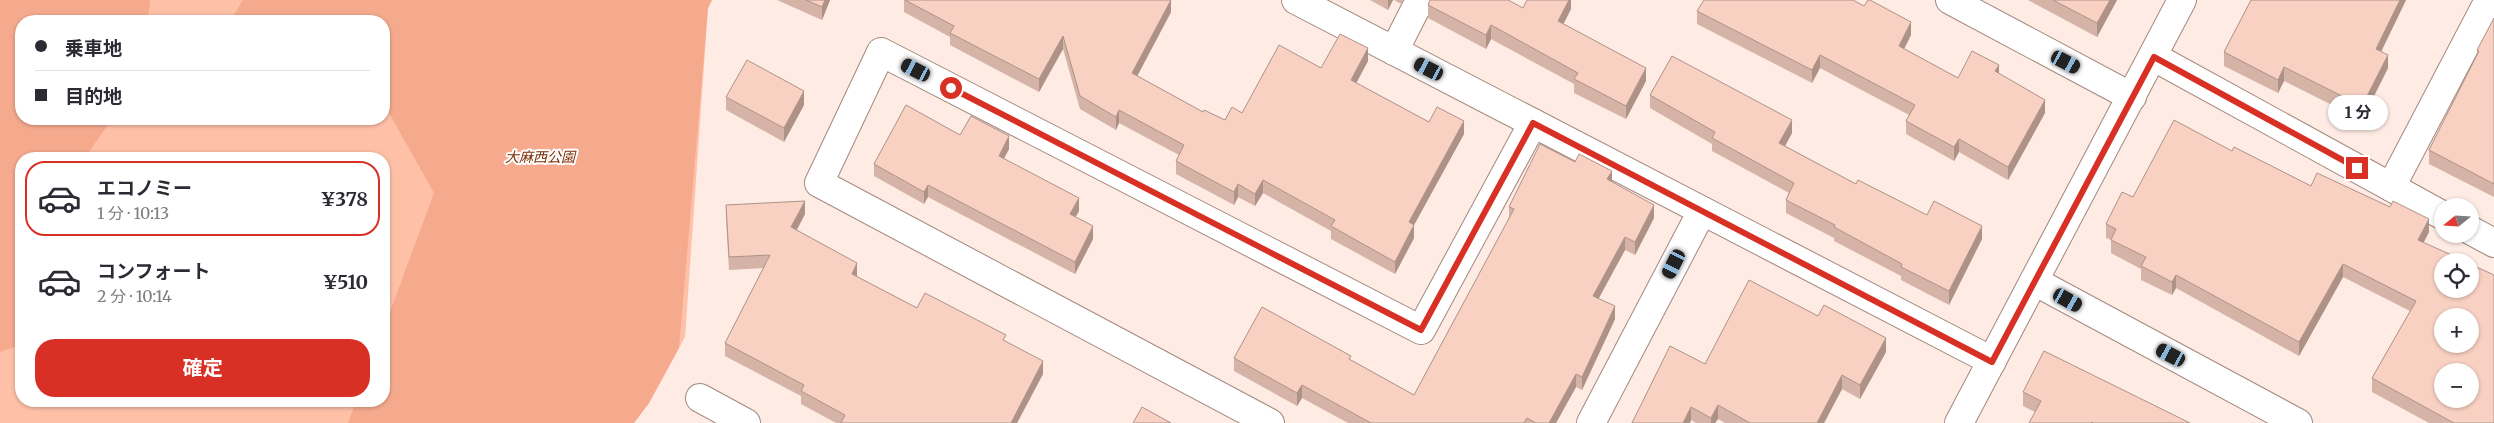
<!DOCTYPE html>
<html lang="ja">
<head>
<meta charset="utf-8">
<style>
	:root { --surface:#fff; --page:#f2f2f3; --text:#2b2b33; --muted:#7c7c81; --line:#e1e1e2; --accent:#d93025 }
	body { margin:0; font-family:Merriweather,"Noto Sans JP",serif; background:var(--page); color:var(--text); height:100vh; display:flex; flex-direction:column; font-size:19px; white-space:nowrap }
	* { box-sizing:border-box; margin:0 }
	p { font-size:16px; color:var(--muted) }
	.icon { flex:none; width:28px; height:28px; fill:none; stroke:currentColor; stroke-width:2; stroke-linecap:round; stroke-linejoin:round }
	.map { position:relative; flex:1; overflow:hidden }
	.drawer { position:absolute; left:15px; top:152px; width:375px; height:255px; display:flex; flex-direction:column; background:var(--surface); border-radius:20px; box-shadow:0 1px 4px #0004 }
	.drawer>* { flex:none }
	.hud { position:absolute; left:15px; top:15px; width:375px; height:110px; border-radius:20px; box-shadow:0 1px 4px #0004; display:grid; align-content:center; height:110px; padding:0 20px; background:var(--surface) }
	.needle { width:32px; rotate:252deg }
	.controls { position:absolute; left:2434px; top:198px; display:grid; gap:10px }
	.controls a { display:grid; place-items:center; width:45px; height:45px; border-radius:50%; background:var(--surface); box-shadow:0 1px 4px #0004; font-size:25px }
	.end { position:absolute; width:22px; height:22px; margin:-11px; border:6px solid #d93025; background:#fff; box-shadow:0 0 0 2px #fff }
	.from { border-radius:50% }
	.bubble { position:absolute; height:35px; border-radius:18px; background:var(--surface); box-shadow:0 1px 4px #0004; font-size:16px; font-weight:700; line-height:35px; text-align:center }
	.car { position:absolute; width:15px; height:30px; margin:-15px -8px; border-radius:6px; box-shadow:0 0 4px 1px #0007; background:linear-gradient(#222 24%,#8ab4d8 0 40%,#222 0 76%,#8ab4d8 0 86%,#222 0) }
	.hud b { display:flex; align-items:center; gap:18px; height:48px; font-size:19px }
	.hud b+b { border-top:1px solid var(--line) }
	.hud i { width:12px; height:12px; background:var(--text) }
	ul { padding:9px 0 0; list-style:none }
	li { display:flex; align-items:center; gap:15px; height:75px; margin:0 10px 8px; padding:0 10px; border:2px solid transparent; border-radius:20px }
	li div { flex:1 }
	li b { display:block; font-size:19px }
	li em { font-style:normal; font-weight:700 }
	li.active { border-color:var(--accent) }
	li>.icon { width:45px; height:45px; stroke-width:1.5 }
	.cta { display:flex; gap:10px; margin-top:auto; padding:10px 20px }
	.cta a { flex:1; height:58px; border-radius:20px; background:var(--accent); color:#fff; font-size:20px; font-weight:700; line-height:58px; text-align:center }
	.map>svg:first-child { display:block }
	.green { fill:#ffc0a8; fill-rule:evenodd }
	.forest { fill:#f5aa8e }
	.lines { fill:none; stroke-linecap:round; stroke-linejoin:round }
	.minor-casing { stroke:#a3887e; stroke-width:30 }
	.minor { stroke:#fff; stroke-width:28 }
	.wall { fill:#d5b4a7 }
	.shaded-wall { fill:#ae9288 }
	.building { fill:#f8d1c2; stroke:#ae9288; fill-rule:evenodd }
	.route { stroke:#d93025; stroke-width:6 }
	.labels { text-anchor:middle; stroke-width:4; stroke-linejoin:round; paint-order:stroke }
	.park-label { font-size:14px; font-style:italic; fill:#7c2c03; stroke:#fff }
</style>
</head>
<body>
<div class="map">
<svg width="2494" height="423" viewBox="0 0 2494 423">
	<rect width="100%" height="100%" fill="#fdebe4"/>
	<path class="green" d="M0,0H712L708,8L685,337L649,403L634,423H0ZM21,21H384V119H21ZM21,159H384V401H21Z"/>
	<g class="forest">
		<polygon points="0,0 150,0 148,21 21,21 21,119 112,119 84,159 21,159 21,345 0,352"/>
		<polygon points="243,0 712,0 708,8 679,348 649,403 634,423 348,423 356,401 384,401 384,328 434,193 384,104 384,21 230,21"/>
	</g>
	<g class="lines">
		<defs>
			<g id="minor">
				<polyline points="1296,0 1992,361"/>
				<polyline points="1950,0 2132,97"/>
				<polyline points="1394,51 1420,0"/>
				<polyline points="2154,57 2442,215"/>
				<polyline points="2391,187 2489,0"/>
				<polyline points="2470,230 2494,243"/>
				<polyline points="2034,281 2298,423"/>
				<polyline points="700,398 746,423"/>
				<polyline points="1270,423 819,183 881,52 1421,330 1533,123"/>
				<polyline points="1591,423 1702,211"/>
				<polyline points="1959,423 2182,0"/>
			</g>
		</defs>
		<use href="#minor" class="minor-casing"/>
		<use href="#minor" class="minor"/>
	</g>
	<g class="wall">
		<polygon points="777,0 830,0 822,20"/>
		<polygon points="904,0 1171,0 1171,12 1137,76 1203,112 1225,120 1242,113 1321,68 1368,61 1356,83 1429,122 1464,134 1414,225 1414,238 1395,274 1331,239 1331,231 1263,193 1255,206 1238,197 1234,205 1176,174 1176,161 1179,155 1119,123 1116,130 1080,109 1063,49 1039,92 950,45 950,37 904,12"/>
		<polygon points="1370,0 1393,0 1388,10"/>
		<polygon points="1394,0 1403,0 1401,4"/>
		<polygon points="1571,0 1571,9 1563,24 1646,81 1626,119 1574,93 1574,84 1491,39 1486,49 1428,18 1428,5 1523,8"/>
		<polygon points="2028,0 2117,0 2097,37"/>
		<polygon points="2251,0 2406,0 2381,52 2388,68 2362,120 2284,81 2278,93 2224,66 2224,52"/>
		<polygon points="1697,11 1911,35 1904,49 1958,78 1999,73 2045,113 2008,180 1959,152 1954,161 1906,134 1906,121 1909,115 1820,68 1812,83 1697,24"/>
		<polygon points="2494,18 2494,197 2429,164 2429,150 2477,56 2477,50"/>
		<polygon points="1650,95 1792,133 1785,146 1856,184 1982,239 1949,305 1901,280 1901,276 1834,241 1834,238 1786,213 1786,200 1789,193 1712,151 1712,144 1650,108"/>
		<polygon points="726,97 804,105 784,142 726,110"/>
		<polygon points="960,135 1009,149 1004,158 1079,211 1075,217 1093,239 1075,274 928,197 924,204 874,176 874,164"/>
		<polygon points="2232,151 2311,186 2429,232 2424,242 2494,423 2429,423 2372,392 2372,378 2410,311 2343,277 2299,356 2176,288 2172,295 2141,280 2141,269 2111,253 2111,240 2106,238 2106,224 2133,197"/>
		<polygon points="1612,181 1654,218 1635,255 1625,250 1598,299 1615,319 1582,390 1576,387 1556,423 1348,423 1302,398 1297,406 1234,371 1234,358 1351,360 1414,395 1509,219 1509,207"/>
		<polygon points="726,205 805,214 797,230 857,276 857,277 917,308 1006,342 1043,374 1017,423 836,423 801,404 801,396 725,356 725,343 764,268 729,270 726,218"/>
		<polygon points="1886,352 1860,399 1842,389 1824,423 1725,423 1718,419 1715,423 1696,423 1691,420 1690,423 1632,423 1705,364"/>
		<polygon points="2023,392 2190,423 2029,423 2035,412 2023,406"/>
	</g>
	<g class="shaded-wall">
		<polygon points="825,0 830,0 822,20 822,7"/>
		<polygon points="1171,0 1171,12 1132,86 1132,73"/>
		<polygon points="1388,0 1393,0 1388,10"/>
		<polygon points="1569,0 1571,0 1571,9 1558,35 1558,21"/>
		<polygon points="2110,0 2117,0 2097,37 2097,23"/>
		<polygon points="2400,0 2406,0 2376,62 2376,49"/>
		<polygon points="1911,22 1911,35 1899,59 1899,46"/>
		<polygon points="1491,25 1491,39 1486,49 1486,35"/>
		<polygon points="1063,36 1063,49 1039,92 1039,79"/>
		<polygon points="1368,48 1368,61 1351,93 1351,80"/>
		<polygon points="1820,55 1820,68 1812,83 1812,70"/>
		<polygon points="2388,55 2388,68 2362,120 2362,106"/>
		<polygon points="1999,65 1999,79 1995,71"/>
		<polygon points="2284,67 2284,81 2278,93 2278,80"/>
		<polygon points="1646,68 1646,81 1626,119 1626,106"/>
		<polygon points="804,91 804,105 784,142 784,128"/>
		<polygon points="2045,100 2045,113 2008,180 2008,167"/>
		<polygon points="1119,110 1119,123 1116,130 1116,117"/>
		<polygon points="1792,120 1792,133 1779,157 1779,143"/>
		<polygon points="1464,121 1464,134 1414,225 1414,238 1395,274 1395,262 1409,222"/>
		<polygon points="1009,136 1009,149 999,168 999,156"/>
		<polygon points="1959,139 1959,152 1954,161 1954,147"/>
		<polygon points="1612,171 1612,184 1607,179"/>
		<polygon points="1263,180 1263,193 1255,206 1255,194"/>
		<polygon points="1238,184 1238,197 1234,205 1234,192"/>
		<polygon points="928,185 928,197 924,204 924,192"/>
		<polygon points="1079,198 1079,211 1070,227 1070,214"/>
		<polygon points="805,201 805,214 791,240 791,227"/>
		<polygon points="1654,205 1654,218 1635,255 1635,242"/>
		<polygon points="2429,219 2429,232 2418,253 2418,240"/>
		<polygon points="1093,226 1093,239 1075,274 1075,262"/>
		<polygon points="1982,226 1982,239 1949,305 1949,291"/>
		<polygon points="1625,237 1625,250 1593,309 1593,296"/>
		<polygon points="857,263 857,276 852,287 852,274"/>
		<polygon points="2343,264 2343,277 2299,356 2299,342"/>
		<polygon points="2176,275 2176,288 2172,295 2172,282"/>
		<polygon points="1615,306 1615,319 1582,390 1582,377"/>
		<polygon points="1886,338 1886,352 1860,399 1860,385"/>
		<polygon points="1043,361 1043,374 1017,423 1011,423"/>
		<polygon points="1576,374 1576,387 1556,423 1549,423"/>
		<polygon points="1842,375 1842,389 1824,423 1817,423"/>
		<polygon points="1302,385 1302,398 1297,406 1297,393"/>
		<polygon points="1718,405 1718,419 1715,423 1711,423 1711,418"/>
		<polygon points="1691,407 1691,420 1690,423 1683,423"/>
	</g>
	<g class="building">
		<polygon points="806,0 825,0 822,7"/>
		<polygon points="905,0 1171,0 1132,73 1203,112 1204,110 1225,120 1232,107 1242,113 1279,45 1321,68 1340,34 1368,48 1351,80 1429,122 1437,107 1464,121 1409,222 1414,225 1395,262 1331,226 1335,220 1263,180 1255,194 1238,184 1234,192 1176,161 1184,145 1119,110 1116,117 1080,96 1063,36 1039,79 950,33 954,26"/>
		<polygon points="1430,0 1508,0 1523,8 1527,0 1569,0 1558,21 1646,68 1626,106 1574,79 1578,73 1491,25 1486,35 1428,5"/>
		<polygon points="1704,0 1853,0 1864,6 1868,0 1870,0 1911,22 1899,46 1958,78 1972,51 1999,65 1995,71 2045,100 2008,167 1959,139 1954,147 1906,121 1915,105 1820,55 1812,70 1697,11"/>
		<polygon points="2053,0 2110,0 2097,23"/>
		<polygon points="2251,0 2400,0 2376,49 2388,55 2362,106 2284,67 2278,80 2224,52"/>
		<polygon points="2494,18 2494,184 2429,150 2479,51 2477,50"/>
		<polygon points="1672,56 1792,120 1779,143 1856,184 1858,180 1927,215 1934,201 1982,226 1949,291 1901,267 1902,264 1834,227 1835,225 1786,200 1794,183 1712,138 1715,132 1650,95"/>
		<polygon points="747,60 804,91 784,128 726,97"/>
		<polygon points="906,105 960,135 971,116 1009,136 999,156 1079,198 1070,214 1093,226 1075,262 928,185 924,192 874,164"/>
		<path d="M2174,120L2232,151L2234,147L2311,186L2317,173L2390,207L2393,201L2429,219L2418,240L2465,261H2442V289H2470V264L2494,275V423H2454L2372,378L2416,301L2343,264L2299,342L2176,275L2172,282L2141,266L2146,257L2111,240L2116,229L2106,224L2122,192L2133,197ZM2442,316H2470V344H2442ZM2442,371H2470V399H2442Z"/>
		<polygon points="1540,144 1575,162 1579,154 1612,171 1607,179 1654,205 1635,242 1625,237 1593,296 1615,306 1582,377 1576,374 1549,423 1536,423 1527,418 1524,423 1371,423 1302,385 1297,393 1234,358 1262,307 1351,356 1349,359 1414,395 1514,209 1509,207"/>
		<polygon points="805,201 791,227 857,263 852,274 917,308 925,293 1006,335 1003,340 1043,361 1011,423 841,423 845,415 801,391 804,385 725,343 770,255 729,257 726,205"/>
		<polygon points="1749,280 1818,316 1824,305 1886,338 1860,385 1842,375 1817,423 1750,423 1718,405 1711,418 1691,407 1683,423 1632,423 1670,346 1705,364"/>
		<polygon points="2044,351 2190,423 2093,423 2092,422 2091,423 2029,423 2041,401 2023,392"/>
		<polygon points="1142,407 1171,423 1133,423"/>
	</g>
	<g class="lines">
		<polyline class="route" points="951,88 1421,330 1533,123 1992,362 2154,57 2357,168"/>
	</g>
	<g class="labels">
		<g class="park-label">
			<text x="540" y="162">大麻西公園</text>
		</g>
	</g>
</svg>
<div class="controls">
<a><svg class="needle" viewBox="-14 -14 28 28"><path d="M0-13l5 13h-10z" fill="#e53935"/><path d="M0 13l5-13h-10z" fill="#7c7c81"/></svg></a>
<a><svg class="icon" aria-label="locate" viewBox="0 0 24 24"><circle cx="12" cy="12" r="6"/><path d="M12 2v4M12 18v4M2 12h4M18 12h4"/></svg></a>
<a>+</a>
<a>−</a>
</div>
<i class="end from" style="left:951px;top:88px"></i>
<i class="end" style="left:2357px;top:168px"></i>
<div class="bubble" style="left:2328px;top:95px;width:60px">1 分</div>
<i class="car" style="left:2066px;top:62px;rotate:118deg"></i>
<i class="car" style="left:1429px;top:69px;rotate:297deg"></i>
<i class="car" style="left:916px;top:70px;rotate:297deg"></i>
<i class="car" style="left:1674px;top:264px;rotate:207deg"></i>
<i class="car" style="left:2068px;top:300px;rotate:119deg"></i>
<i class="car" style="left:2171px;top:355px;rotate:298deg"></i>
<div class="hud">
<b><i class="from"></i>乗車地</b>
<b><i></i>目的地</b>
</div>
<section class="drawer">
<ul>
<li class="active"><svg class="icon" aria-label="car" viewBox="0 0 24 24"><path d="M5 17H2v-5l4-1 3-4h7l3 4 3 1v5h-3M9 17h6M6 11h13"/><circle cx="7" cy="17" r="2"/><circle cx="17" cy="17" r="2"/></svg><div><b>エコノミー</b><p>1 分 · 10:13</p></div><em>¥378</em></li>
<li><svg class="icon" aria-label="car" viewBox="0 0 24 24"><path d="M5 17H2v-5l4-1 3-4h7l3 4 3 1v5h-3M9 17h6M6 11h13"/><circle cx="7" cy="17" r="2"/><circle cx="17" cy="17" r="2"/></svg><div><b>コンフォート</b><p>2 分 · 10:14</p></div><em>¥510</em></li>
</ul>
<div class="cta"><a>確定</a></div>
</section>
</div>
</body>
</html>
